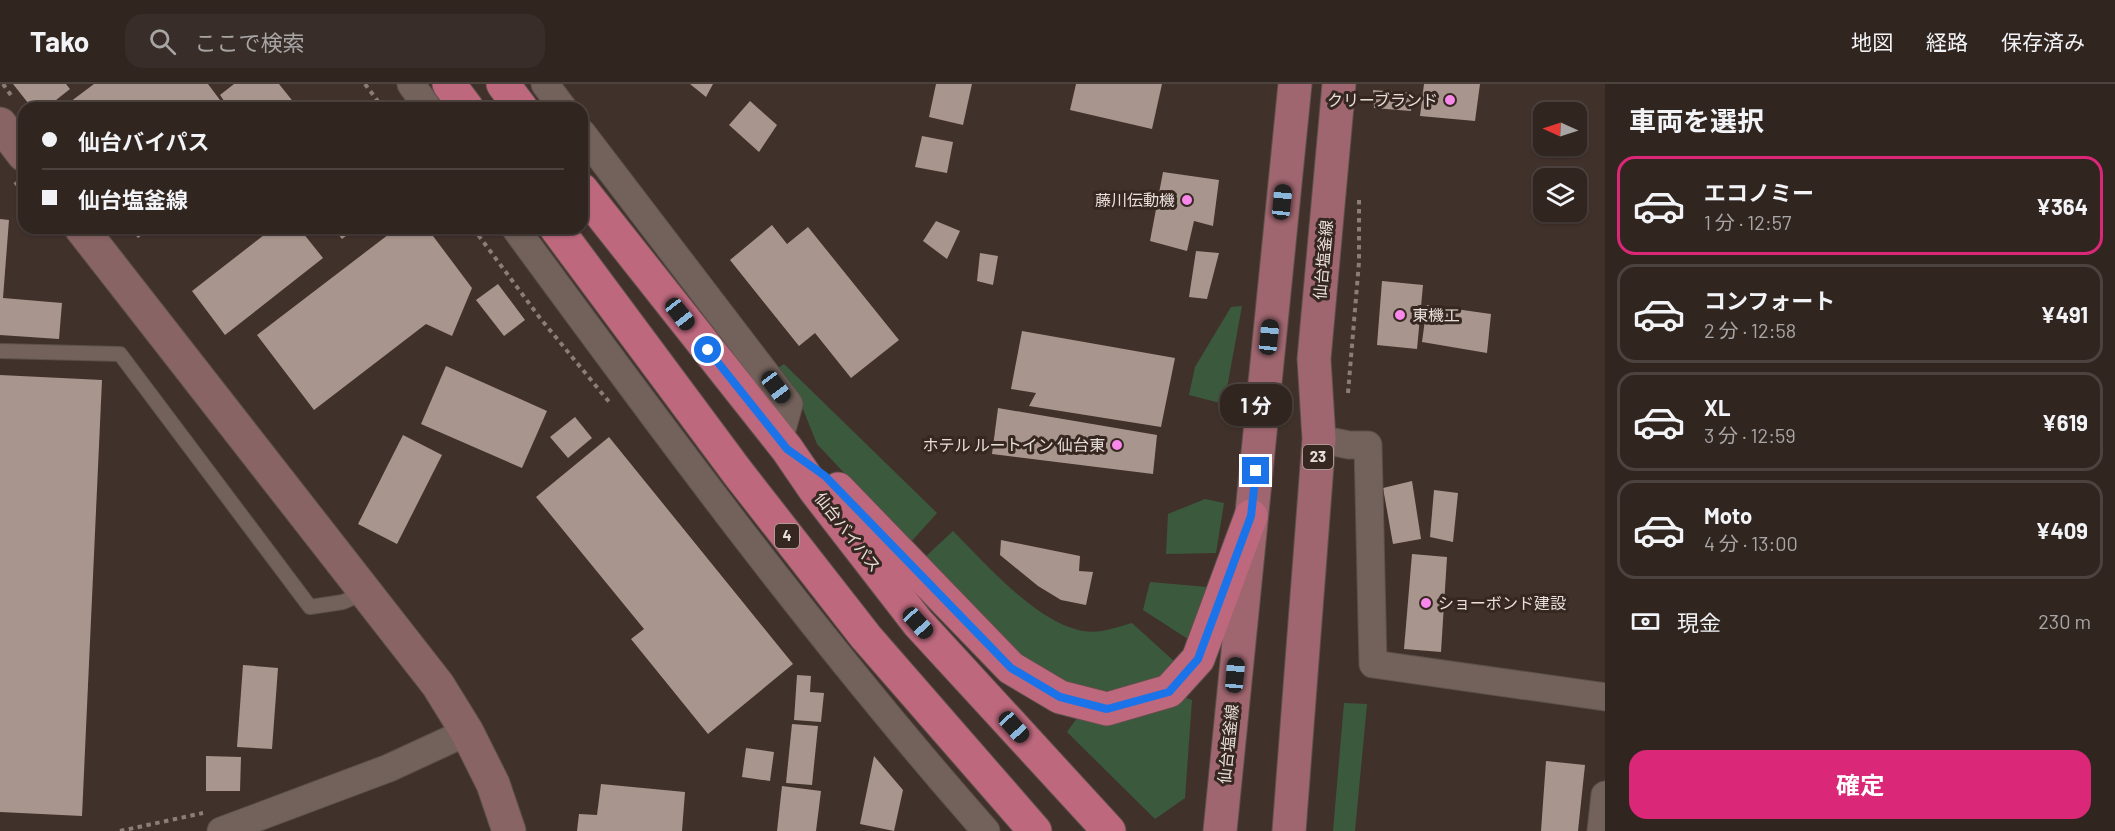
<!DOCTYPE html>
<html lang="ja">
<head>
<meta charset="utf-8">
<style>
	:root { --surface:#312520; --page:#392d29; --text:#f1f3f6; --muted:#a8a5a5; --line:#4c423e; --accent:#db2777 }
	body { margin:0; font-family:Barlow,"Noto Sans JP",sans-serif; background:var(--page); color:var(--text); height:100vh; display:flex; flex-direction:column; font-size:22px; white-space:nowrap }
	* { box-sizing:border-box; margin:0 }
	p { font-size:20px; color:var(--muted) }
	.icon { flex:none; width:33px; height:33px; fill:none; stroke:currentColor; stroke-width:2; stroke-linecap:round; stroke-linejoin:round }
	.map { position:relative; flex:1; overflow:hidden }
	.drawer { display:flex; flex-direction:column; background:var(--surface); width:510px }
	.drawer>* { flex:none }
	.guide { position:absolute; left:18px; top:18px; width:570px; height:132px; border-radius:18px; box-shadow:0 2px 4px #0004,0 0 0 2px var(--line); display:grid; align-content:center; height:132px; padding:0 24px; background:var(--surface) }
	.needle { width:39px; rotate:273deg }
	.controls { position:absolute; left:1533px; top:18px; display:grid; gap:12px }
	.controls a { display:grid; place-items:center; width:54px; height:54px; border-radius:12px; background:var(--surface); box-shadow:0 2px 4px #0004,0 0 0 2px var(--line); font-size:30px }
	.end { position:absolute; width:27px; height:27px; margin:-14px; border:8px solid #1a73e8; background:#fff; box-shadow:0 0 0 3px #fff }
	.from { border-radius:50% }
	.bubble { position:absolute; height:42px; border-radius:18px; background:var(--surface); box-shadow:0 2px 4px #0004,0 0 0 2px var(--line); font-size:20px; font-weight:700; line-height:42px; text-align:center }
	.car { position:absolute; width:18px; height:36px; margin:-18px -9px; border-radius:8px; box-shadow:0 0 4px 2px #0007; background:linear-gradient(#222 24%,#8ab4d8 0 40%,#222 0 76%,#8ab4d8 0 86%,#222 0) }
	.guide b { display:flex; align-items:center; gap:21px; height:57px; font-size:22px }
	.guide b+b { border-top:2px solid var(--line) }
	.guide i { width:15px; height:15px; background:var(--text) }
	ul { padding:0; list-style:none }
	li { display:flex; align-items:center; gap:18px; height:99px; margin:0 12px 9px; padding:0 12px; border:3px solid var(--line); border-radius:18px }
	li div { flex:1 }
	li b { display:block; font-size:22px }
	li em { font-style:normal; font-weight:700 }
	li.on { border-color:var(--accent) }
	li>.icon { width:54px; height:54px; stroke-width:1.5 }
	h2 { padding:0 24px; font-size:27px; line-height:72px }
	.pay { display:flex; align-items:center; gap:15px; height:66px; padding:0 24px; font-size:22px }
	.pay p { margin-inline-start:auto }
	.action { display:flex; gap:12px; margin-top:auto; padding:12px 24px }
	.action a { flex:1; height:69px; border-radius:18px; background:var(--accent); color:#fff; font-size:24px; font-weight:700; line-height:69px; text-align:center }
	header { display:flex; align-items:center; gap:36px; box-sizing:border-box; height:84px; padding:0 30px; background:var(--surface); border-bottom:2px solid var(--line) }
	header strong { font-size:28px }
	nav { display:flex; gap:33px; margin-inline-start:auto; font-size:21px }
	.search { width:420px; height:54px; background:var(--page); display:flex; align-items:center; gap:15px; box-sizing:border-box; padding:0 21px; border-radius:18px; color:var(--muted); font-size:22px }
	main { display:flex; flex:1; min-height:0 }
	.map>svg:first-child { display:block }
	.green { fill:#3b5a3d }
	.building { fill:#a8958d }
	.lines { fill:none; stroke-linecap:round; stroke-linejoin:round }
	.lane-casing { stroke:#5d504b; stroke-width:16 }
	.street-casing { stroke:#5d504b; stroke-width:29 }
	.secondary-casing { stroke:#5d504b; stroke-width:35 }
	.primary-casing { stroke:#5d504b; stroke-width:35 }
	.highway-casing { stroke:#5d504b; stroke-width:35 }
	.path { stroke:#8b7d78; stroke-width:4; stroke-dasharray:4.5 4.5; stroke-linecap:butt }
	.lane { stroke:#73625b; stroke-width:14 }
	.street { stroke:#73625b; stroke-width:27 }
	.secondary { stroke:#896465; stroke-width:33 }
	.primary { stroke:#9f666f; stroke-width:33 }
	.highway { stroke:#bd687d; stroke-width:33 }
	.route { stroke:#1a73e8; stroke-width:8 }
	.poi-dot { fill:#f888ea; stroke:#362721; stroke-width:2 }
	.labels { text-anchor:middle; stroke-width:6; stroke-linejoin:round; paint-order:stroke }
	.shield { fill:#362721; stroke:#b3a7a2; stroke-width:1.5 }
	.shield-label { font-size:15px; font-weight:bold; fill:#e8deda }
	.poi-label { font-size:16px; fill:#e8deda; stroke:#362721; text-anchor:end }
	.street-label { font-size:16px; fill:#e8deda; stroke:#362721 }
</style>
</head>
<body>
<header>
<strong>Tako</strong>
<div class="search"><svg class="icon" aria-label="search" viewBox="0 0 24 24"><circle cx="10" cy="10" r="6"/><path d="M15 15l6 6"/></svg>ここで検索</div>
<nav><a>地図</a><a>経路</a><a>保存済み</a></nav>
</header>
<main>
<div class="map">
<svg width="1605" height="747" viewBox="0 0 1605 747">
	<rect width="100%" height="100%" fill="#41312b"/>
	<g class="green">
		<polygon points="1242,222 1224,320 1189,311 1195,283 1231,223"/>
		<polygon points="784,280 937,429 910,459 817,360 799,315 775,286"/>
		<polygon points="1205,415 1224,419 1216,469 1166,470 1168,430"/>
		<path d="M953,447C985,479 1033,535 1078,546C1097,551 1114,544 1132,539L1176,579L1161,592L1106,611L1080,604L1050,591L1017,571L922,476Z"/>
		<polygon points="1150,498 1207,503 1191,557 1143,526"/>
		<path d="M1183,613L1192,616L1185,714L1155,735L1067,648L1077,634C1123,642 1142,632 1183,613Z"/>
		<polygon points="1344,619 1367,620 1355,747 1333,747"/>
	</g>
	<g class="building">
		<polygon points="13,0 66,0 70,5 46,24 32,24"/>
		<polygon points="94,0 208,0 226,24 62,24"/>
		<polygon points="234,0 279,0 295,20 290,24 229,24 220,11"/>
		<polygon points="690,0 713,0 706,13"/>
		<polygon points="936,0 972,0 963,41 929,33"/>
		<polygon points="1076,0 1162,0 1152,45 1070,26"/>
		<polygon points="1424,0 1480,0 1475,37 1420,32"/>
		<polygon points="1373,6 1412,9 1411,27 1374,24"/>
		<polygon points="750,17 777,41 759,68 729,41"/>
		<polygon points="922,52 953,58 947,89 915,83"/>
		<polygon points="1163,88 1219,96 1213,142 1194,137 1187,167 1150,157"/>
		<polygon points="0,135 9,136 3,214 62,219 59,255 0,251"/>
		<polygon points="936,137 960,147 947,175 923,157"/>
		<polygon points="772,141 787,160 808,143 899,256 851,294 815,249 799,262 730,176"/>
		<polygon points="130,144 151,144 138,154"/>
		<polygon points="273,144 299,144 323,174 225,251 192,207"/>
		<polygon points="333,144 356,144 342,155"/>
		<polygon points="397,144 427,144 472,204 452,252 426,240 314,326 257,251"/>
		<polygon points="1196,167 1219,169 1207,215 1189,213"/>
		<polygon points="980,169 998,172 993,201 977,197"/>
		<polygon points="1382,197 1423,201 1417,265 1377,261"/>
		<polygon points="498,200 525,236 504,252 476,216"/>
		<polygon points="1427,221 1491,230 1487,269 1422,258"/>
		<polygon points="1022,247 1175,274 1161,343 1029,322 1036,309 1011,305"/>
		<polygon points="446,282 547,327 522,384 421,340"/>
		<polygon points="0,291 102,296 82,732 0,728"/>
		<polygon points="998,324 1157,351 1153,390 992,370"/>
		<polygon points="575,333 592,354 568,374 550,353"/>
		<polygon points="403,351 442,371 397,460 358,440"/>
		<polygon points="609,353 793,580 708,650 631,555 644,545 536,413"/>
		<polygon points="1412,397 1421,455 1393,460 1383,404"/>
		<polygon points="1434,406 1458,409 1453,458 1430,453"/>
		<polygon points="1001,456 1080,472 1079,487 1093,488 1086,521 1061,516 1038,502 1000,471"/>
		<polygon points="1412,470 1447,473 1441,568 1404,565"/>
		<polygon points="243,581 278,584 272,665 237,663"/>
		<polygon points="797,591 811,592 810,608 824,609 821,638 794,636"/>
		<polygon points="792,640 818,642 812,701 786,699"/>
		<polygon points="746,664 774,668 770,697 742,693"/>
		<polygon points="206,672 241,673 240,707 206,707"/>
		<polygon points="874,672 903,706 894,747 860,740"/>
		<polygon points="1546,677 1585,681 1578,747 1541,747"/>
		<polygon points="601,700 685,708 682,747 577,747 579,730 597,731"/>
		<polygon points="782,702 821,707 816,747 777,747"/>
	</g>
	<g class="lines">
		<defs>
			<polyline id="lane" points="0,267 120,270 310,523 343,518 366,508"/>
			<g id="street">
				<polyline points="411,0 428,24"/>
				<polyline points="545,0 563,24"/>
				<polyline points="582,49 789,320 779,356"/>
				<path d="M515,144C666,350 817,555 986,747"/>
				<polyline points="1319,355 1349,361 1368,361 1373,580 1605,613"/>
				<polyline points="221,747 389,684 467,648"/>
				<polyline points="1601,747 1605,711"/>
			</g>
			<g id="secondary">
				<polyline points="0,40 24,71"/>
				<polyline points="81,144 438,601 467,648 493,700 509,747"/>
			</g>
			<g id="primary">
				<polyline points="1220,747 1295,0"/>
				<polyline points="1289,747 1319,355 1314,275 1339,0"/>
			</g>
			<g id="highway">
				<polyline points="449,0 467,24"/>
				<polyline points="503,0 521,24"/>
				<polyline points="582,106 787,365 815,406 918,539 1109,747"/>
				<polyline points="556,144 738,389 866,553 1035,747"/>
				<polyline points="838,405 1011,584 1060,613 1107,625 1169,607 1198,575 1251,432"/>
			</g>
		</defs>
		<use href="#lane" class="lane-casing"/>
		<use href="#street" class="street-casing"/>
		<use href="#secondary" class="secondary-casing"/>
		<use href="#primary" class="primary-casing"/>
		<use href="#highway" class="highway-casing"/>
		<g class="path">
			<polyline points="3,0 13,14"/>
			<polyline points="365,0 383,24"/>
			<polyline points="15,98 24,109"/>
			<polyline points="473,144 540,234 610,319"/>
			<polyline points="1348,309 1359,178 1359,114"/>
			<polyline points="120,747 203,729"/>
		</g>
		<use href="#lane" class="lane"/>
		<use href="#street" class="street"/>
		<use href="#secondary" class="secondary"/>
		<use href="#primary" class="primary"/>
		<use href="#highway" class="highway"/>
	</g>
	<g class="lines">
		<polyline class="route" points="708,266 787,365 825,392 1011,584 1060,613 1107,625 1169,608 1198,575 1251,432 1256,387"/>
	</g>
	<g class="poi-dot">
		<circle cx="1450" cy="16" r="6"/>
		<circle cx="1187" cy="116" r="6"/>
		<circle cx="1400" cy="231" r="6"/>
		<circle cx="1117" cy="361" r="6"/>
		<circle cx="1426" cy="519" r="6"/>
	</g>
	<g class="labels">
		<g class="shield">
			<rect x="1303" y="361" width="30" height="24" rx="4.5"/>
			<rect x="775" y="440" width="24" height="24" rx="4.5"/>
		</g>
		<g class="shield-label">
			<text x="1318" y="378">23</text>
			<text x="787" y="457">4</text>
		</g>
		<g class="poi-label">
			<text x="1438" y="22">クリーブランド</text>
			<text x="1175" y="122">藤川伝動機</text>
			<text x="1412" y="237" text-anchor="start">東機工</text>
			<text x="1105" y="367">ホテル ルートイン 仙台東</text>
			<text x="1438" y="525" text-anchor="start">ショーボンド建設</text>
		</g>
		<g class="street-label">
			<text transform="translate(1323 176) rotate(-85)" y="6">仙台塩釜線</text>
			<text transform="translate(848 448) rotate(52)" y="6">仙台バイパス</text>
			<text transform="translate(1228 660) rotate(-84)" y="6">仙台塩釜線</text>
		</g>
	</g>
</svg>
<div class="controls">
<a><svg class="needle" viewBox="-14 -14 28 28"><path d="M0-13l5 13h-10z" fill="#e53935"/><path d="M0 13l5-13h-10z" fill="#a8a5a5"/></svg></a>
<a><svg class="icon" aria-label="layers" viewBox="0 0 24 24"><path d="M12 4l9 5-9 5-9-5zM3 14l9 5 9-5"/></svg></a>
</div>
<i class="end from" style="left:708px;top:266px"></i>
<i class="end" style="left:1256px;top:387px"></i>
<div class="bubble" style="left:1220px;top:300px;width:72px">1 分</div>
<i class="car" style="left:1282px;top:118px;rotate:6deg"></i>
<i class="car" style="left:680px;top:230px;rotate:142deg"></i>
<i class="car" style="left:1269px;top:253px;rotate:6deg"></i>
<i class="car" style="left:776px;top:303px;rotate:143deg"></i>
<i class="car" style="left:918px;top:539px;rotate:138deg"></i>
<i class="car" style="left:1235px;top:591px;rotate:5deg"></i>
<i class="car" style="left:1014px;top:643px;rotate:138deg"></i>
<div class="guide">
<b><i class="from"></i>仙台バイパス</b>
<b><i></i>仙台塩釜線</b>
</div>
</div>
<section class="drawer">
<h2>車両を選択</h2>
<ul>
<li class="on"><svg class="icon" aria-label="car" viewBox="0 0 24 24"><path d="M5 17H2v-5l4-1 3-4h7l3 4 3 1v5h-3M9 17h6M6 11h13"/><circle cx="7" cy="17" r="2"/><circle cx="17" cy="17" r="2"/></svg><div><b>エコノミー</b><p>1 分 · 12:57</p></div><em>¥364</em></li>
<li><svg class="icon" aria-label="car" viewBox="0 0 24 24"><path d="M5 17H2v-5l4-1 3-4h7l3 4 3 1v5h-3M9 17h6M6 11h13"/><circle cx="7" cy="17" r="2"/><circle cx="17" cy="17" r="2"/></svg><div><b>コンフォート</b><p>2 分 · 12:58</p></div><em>¥491</em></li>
<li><svg class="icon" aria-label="car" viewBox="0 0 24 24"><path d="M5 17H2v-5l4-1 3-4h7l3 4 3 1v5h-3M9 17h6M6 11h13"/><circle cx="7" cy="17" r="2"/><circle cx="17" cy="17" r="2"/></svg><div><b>XL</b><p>3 分 · 12:59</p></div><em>¥619</em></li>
<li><svg class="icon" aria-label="car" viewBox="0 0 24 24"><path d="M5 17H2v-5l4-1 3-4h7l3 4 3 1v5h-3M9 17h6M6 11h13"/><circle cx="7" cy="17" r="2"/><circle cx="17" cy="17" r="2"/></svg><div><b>Moto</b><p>4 分 · 13:00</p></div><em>¥409</em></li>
</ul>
<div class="pay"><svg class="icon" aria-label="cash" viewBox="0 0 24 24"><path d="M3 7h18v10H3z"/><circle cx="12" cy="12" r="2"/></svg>現金<p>230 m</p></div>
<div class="action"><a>確定</a></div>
</section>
</main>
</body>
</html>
